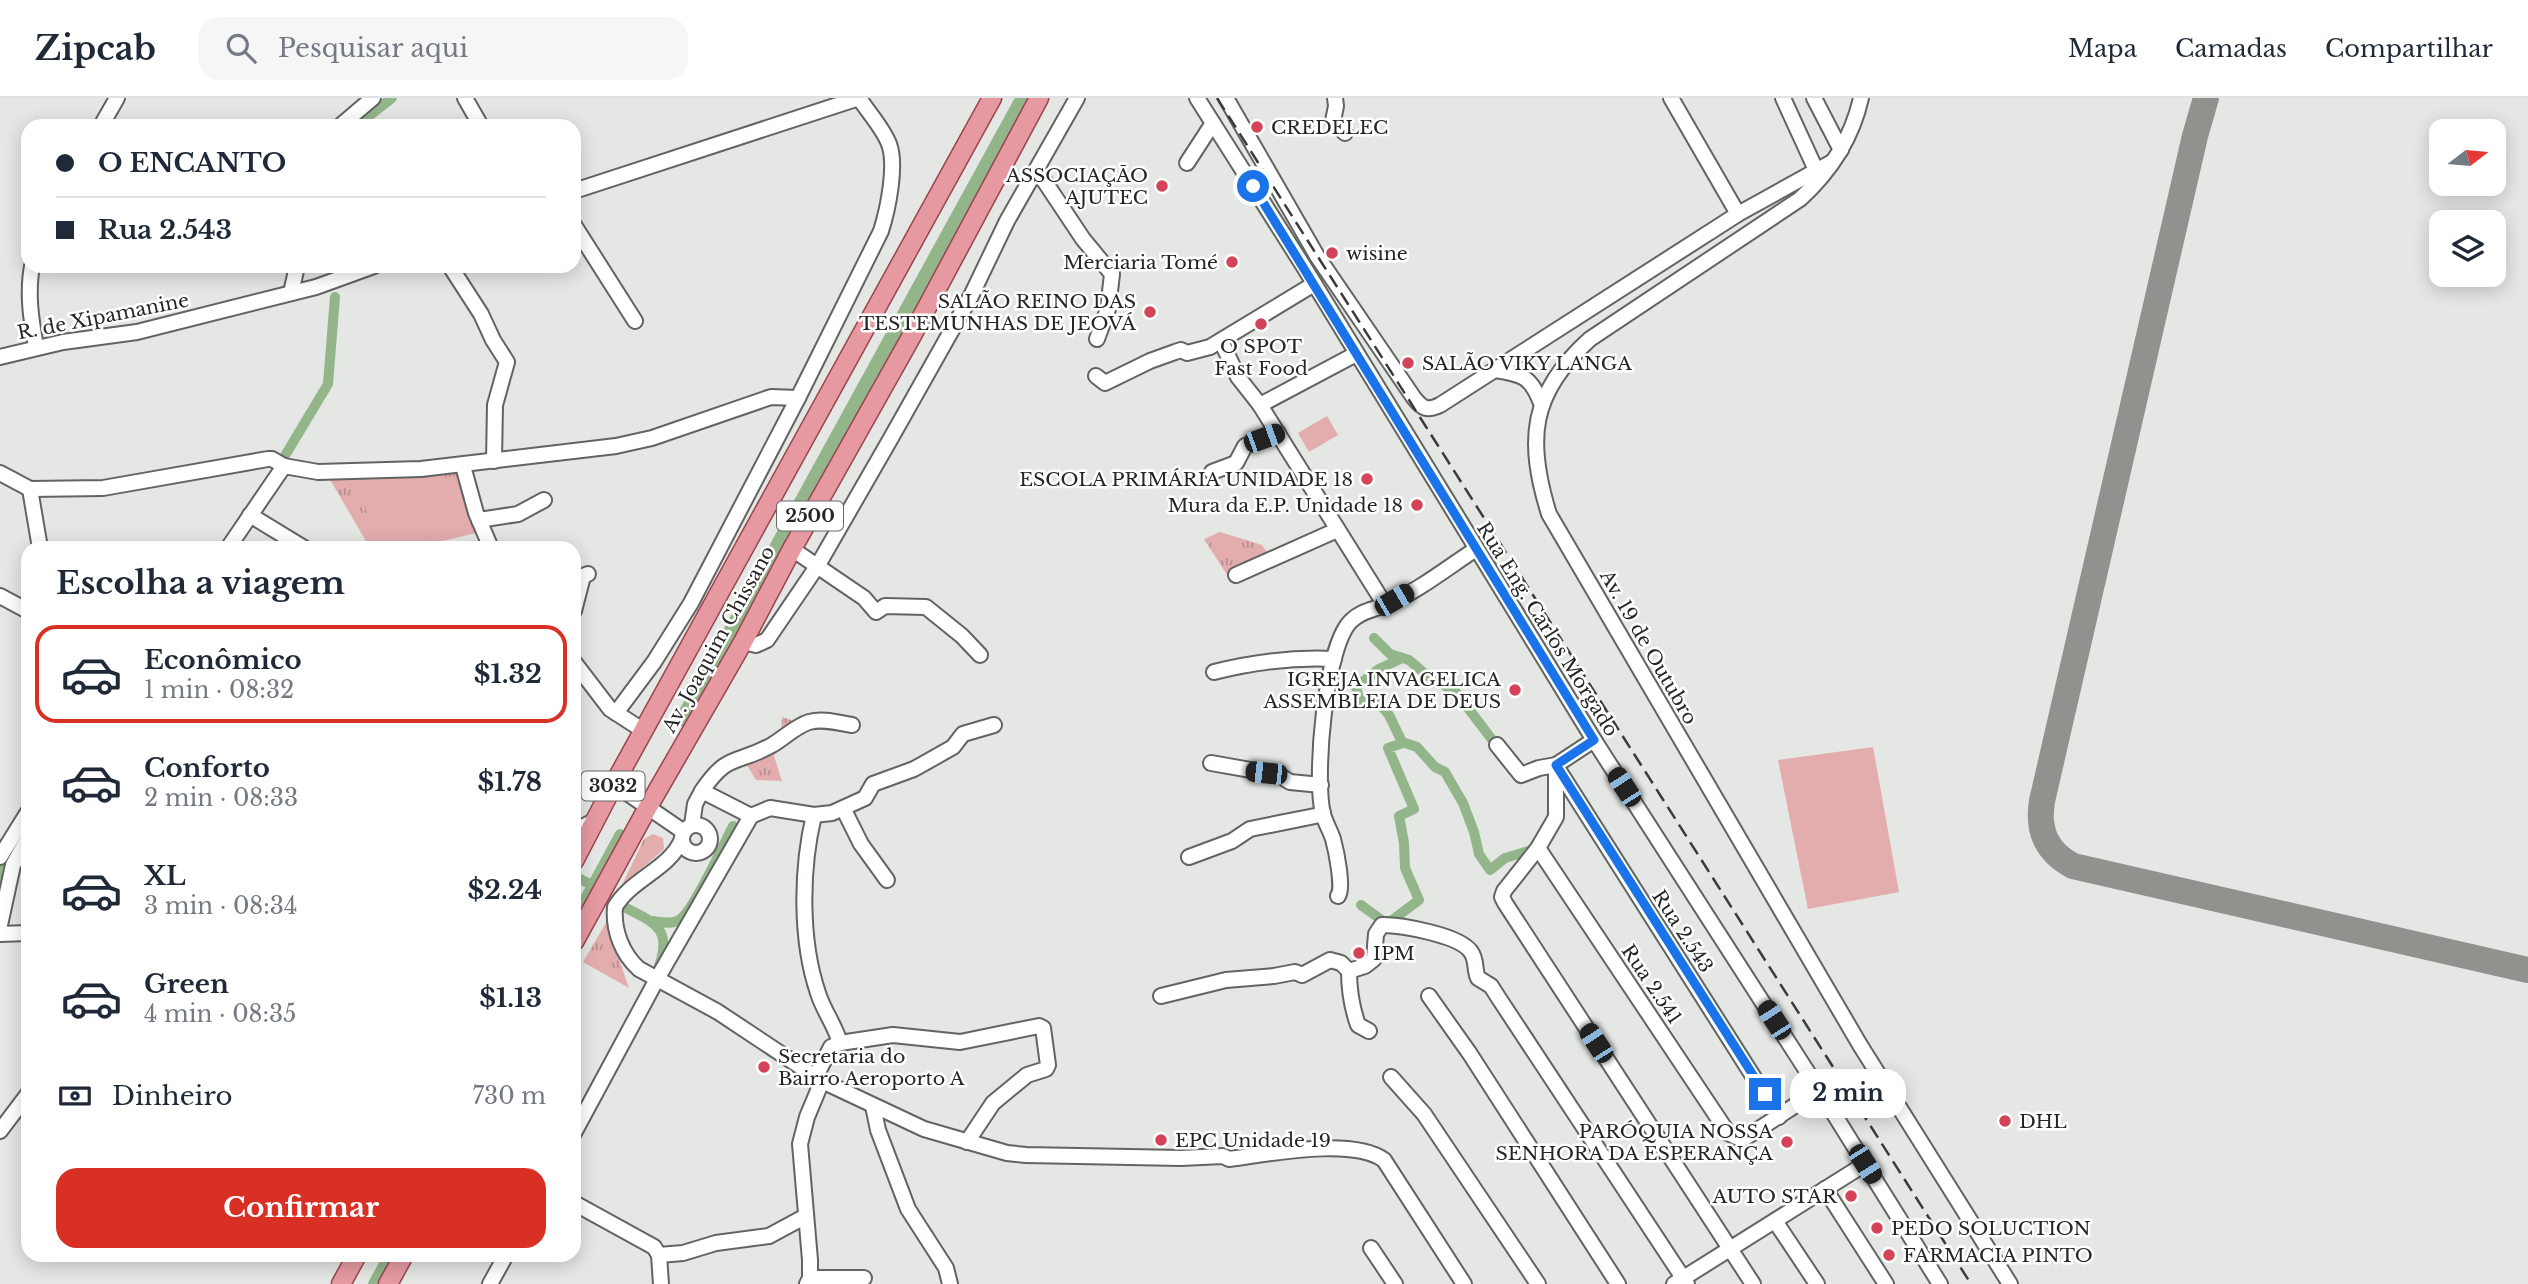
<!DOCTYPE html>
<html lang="pt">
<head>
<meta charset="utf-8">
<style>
	:root { --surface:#fff; --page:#f6f6f7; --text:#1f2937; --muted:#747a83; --line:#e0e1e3; --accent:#d93025 }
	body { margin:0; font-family:"Libre Baskerville",serif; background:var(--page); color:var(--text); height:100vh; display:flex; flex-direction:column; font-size:26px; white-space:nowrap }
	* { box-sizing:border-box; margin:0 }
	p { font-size:23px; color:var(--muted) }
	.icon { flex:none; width:38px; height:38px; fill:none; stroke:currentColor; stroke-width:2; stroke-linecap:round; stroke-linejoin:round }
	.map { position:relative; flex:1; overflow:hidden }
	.sheet { position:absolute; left:21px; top:443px; width:560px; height:721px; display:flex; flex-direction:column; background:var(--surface); border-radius:21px; box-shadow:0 4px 18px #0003 }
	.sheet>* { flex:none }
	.top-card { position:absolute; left:21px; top:21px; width:560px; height:154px; border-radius:21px; box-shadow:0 4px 18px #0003; display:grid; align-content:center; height:154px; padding:0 35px; background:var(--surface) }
	.needle { width:46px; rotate:74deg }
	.buttons { position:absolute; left:2429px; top:21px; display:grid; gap:14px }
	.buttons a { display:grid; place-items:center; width:77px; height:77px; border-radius:14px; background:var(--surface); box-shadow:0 4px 18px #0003; font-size:35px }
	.end { position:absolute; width:32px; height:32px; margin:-16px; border:9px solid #1a73e8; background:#fff; box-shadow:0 0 0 4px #fff }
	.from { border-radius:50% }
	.bubble { position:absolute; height:49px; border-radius:21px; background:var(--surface); box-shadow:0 4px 18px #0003; font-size:23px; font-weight:700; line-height:49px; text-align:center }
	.car { position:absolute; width:21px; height:42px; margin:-21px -10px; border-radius:9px; box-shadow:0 0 5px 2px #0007; background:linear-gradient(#222 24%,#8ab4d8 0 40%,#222 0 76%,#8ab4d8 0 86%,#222 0) }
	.top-card b { display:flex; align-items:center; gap:24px; height:66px; font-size:26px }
	.top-card b+b { border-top:2px solid var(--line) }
	.top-card i { width:18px; height:18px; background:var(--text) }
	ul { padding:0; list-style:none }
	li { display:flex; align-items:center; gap:21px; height:98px; margin:0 14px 10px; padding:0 21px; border:4px solid transparent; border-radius:21px }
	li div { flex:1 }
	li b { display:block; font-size:26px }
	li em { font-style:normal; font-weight:700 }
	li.current { border-color:var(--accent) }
	li>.icon { width:63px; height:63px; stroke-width:1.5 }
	h2 { padding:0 35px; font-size:32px; line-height:84px }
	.pay { display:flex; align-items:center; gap:18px; height:77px; padding:0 35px; font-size:26px }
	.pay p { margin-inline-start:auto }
	.primary-button { display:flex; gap:14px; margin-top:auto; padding:14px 35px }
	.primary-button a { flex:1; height:80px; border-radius:21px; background:var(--accent); color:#fff; font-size:28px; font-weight:700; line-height:80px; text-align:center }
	header { display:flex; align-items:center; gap:42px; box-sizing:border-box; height:98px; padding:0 35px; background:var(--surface); border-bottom:2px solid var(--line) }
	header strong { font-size:33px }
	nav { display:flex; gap:38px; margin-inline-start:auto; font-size:24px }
	.search { width:490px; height:63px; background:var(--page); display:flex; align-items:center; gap:18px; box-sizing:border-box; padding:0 24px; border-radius:21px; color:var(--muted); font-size:26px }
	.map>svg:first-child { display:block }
	.grass { fill:url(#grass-tufts) }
	.garden { fill:#e3adae }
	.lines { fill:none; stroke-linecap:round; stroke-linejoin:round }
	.stream { stroke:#728a6c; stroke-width:2.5 }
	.canal { stroke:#92b58a; stroke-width:10 }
	.river { stroke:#92b58a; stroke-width:18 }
	.taxiway { stroke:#90928e; stroke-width:26 }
	.minor-casing { stroke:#616461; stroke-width:18 }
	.major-casing { stroke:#98454d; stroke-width:21 }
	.minor { stroke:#fff; stroke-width:14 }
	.major { stroke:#e699a1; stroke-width:18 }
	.rail { stroke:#3b3c3a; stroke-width:2.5; stroke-dasharray:14 7; stroke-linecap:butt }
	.route { stroke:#1a73e8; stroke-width:9 }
	.poi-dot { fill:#d44357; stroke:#fff; stroke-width:2.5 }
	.labels { text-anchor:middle; stroke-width:5; stroke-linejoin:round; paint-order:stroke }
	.shield { fill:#fff; stroke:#676866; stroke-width:2 }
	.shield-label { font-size:18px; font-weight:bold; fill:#262725 }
	.poi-label { font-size:19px; fill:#262725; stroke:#fff; text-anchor:start }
	.street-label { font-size:19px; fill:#262725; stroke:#fff }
</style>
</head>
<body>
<header>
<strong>Zipcab</strong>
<div class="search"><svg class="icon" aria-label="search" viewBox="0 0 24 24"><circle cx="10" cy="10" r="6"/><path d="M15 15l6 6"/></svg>Pesquisar aqui</div>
<nav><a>Mapa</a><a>Camadas</a><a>Compartilhar</a></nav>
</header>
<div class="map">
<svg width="2528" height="1186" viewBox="0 0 2528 1186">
	<defs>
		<pattern id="grass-tufts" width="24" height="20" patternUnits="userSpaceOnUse" patternTransform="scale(1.75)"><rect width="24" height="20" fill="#e3adae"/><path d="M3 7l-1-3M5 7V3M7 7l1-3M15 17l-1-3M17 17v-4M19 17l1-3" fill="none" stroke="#b88d8d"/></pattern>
	</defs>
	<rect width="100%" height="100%" fill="#e4e7e3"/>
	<g class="grass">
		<polygon points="469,373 480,434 414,450 370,450 328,378"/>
		<polygon points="1220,434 1262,447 1272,462 1229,480 1204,441"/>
		<polygon points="782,619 806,627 785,642 774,658 782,683 756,682 742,659 781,637"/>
		<polygon points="653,736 663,740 664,751 621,789 644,741"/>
		<polygon points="610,818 615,850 629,890 583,864"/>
	</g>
	<g class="garden">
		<polygon points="1327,318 1338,337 1309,354 1298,335"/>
		<polygon points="461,377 472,433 373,450 363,395"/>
		<polygon points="1873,649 1899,794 1808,811 1778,662"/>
	</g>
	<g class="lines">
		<polyline class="stream" points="0,775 3,765"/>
		<g class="canal">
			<polyline points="356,28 392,0"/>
			<polyline points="277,371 328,286 335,199"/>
			<polyline points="1374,540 1390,556 1409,562 1436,585 1441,584 1451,593 1455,593 1500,652"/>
			<polyline points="1402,560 1379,571 1356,589 1359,601 1369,607 1379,605 1389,617 1402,644 1417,649 1435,669 1445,674 1463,705 1474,734 1479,756 1490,772 1505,760 1538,750"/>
			<polyline points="574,778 592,787"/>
			<polyline points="0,784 4,769 28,730"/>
			<polyline points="1361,807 1383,823 1391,823 1419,802 1405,770 1404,745 1399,718 1414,711 1388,650 1403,645"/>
			<path d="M626,810C656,825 672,832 659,868"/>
			<polyline points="574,821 620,736"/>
			<path d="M652,823C661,824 671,827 679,822C694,813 723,747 733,728"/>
			<polyline points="373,1186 389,1157"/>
		</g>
		<polyline class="river" points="685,620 1025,0"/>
		<path class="taxiway" d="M2206,0L2195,38L2042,703C2037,733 2047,754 2073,768L2528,872"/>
		<defs>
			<g id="minor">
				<polyline points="465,0 481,28"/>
				<polyline points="1197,0 1304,169 1594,642 1819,992 1940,1186"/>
				<path d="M1226,0L1317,158L1414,300C1423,311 1427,313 1440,307L1738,116L1830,65"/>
				<polyline points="1335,0 1336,8 1333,23 1345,35"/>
				<polyline points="1671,0 1738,116"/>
				<polyline points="1783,0 1816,72"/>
				<polyline points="1814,0 1841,52"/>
				<path d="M1861,0C1852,40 1831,73 1800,101L1590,241C1530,295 1526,342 1549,416L1860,947L2010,1186"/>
				<polyline points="101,28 117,0"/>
				<polyline points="340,28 373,0"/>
				<polyline points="1187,65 1213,25"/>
				<polyline points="1037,72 1083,141 1112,176 1108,211 1097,241"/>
				<polyline points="574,93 859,0"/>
				<polyline points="574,127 635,223"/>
				<path d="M32,168C27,196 31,221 36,249"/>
				<polyline points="450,168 481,216 493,242 507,264 495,307 494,363"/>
				<polyline points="291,195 297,168"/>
				<polyline points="1221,243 1238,279 1260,307 1385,507"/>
				<polyline points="0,259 63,244 137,234 316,189 374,168"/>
				<path d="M1495,272C1523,276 1531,279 1541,305"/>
				<polyline points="1096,278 1105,285 1150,263 1175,254 1181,252 1187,255 1210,249 1314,186"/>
				<polyline points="1260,307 1356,256"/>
				<polyline points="463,368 476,415 491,450"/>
				<polyline points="1212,374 1236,365 1245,348 1278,335"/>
				<polyline points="0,375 30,391 103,390 268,361 272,361 284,368"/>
				<polyline points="30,391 40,450"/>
				<polyline points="250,417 304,450"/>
				<polyline points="479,422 518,416 544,402"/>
				<polyline points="228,450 284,368 318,374 421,371 616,348 652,340 771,299 798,300"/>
				<polyline points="792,451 864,500 876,514 885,508 926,509 962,538 980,557"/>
				<polyline points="1236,477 1337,432"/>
				<polyline points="0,498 28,513"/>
				<polyline points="574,513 583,478 588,476"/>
				<polyline points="743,544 756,547 767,542 818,467 891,340 971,198 1007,123 1077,0"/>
				<polyline points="574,564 610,611 644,633"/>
				<path d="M1214,574C1254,564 1293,559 1334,561"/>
				<path d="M616,615L654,564L691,505L798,300L881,133C888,111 897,67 889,46C883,30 868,14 859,0"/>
				<polyline points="1497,647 1521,677 1539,670 1556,667 1594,642"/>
				<polyline points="1211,665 1279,677 1290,684 1321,687"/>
				<polyline points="1556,667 1556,719 1538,750 1504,793 1502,799 1505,805 1753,1186"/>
				<polyline points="1556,668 1779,1019"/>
				<polyline points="614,686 684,734"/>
				<path d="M702,693C728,654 737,667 772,647C784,640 796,628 809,624C823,620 839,625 852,627"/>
				<polyline points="844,712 861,746 887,782"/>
				<path d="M814,717C801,771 800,842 818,895C823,912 835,927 840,945"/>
				<circle cx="696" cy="741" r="14"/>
				<polyline points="692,727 695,706 702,693 751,718"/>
				<polyline points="574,733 596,722"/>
				<path d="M682,741C670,771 631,781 615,809C613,832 622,856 639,871L718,914L822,983L924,1031L1007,1055L1026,1057L1181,1060L1223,1058L1229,1061C1268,1056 1352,1039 1384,1062L1464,1186"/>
				<polyline points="1538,750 1728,1035 1736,1039 1745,1040 1819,992"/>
				<polyline points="0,759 28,714"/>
				<polyline points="1189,759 1232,743 1250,731 1320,717 1323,715"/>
				<path d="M1338,798C1344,790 1336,752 1333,741C1330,732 1325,724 1323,716C1314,680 1325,548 1351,523C1361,513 1373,512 1385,507C1417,494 1447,470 1476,451"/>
				<polyline points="0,827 13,767 28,740"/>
				<polyline points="0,836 28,835"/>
				<path d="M1349,873C1349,892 1352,910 1358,927L1369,933"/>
				<path d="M1161,898L1226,882L1274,878L1295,874L1302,877L1330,862L1341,865L1349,873L1365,868L1374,861L1376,836L1382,827C1401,827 1460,837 1471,854C1477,862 1474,871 1478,880L1491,888L1498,899L1687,1186"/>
				<polyline points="1429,898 1470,956 1618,1186"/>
				<polyline points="816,978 831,949 840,945 893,937 960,944 1039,928 1043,930 1048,967 1046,971 1027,977 993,1005 967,1044"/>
				<polyline points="1391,979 1424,1016 1538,1186"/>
				<polyline points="873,1008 878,1032 908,1111 946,1170 950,1186"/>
				<polyline points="0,1033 28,996"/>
				<polyline points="574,1035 657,881 751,718 770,710 814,717 832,715 865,700 873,686 914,671 953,649 963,636 994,627"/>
				<polyline points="1825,1091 1886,1186"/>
				<polyline points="574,1105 654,1149 659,1157 661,1186"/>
				<polyline points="1775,1123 1817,1186"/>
				<polyline points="1371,1150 1395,1186"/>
				<polyline points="659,1157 683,1155 716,1145 769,1138 806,1118"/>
				<polyline points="810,1180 864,1180"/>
				<polyline points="490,1186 506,1157"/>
				<polyline points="807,1186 810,1180 810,1162 800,1046 807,1019 822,983"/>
				<polyline points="1674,1186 1865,1066"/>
			</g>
			<g id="major">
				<polyline points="574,763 614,686 992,0"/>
				<polyline points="574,844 648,709 743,544 792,451 910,241 1039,0"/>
				<polyline points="341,1186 357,1157"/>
				<polyline points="388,1186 404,1157"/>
			</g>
		</defs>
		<use href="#minor" class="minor-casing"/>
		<use href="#major" class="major-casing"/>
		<use href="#minor" class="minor"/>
		<use href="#major" class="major"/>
		<polyline class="rail" points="1217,0 1971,1186"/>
	</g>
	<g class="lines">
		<polyline class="route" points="1253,88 1594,642 1556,667 1765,996"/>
	</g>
	<g class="poi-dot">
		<circle cx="1257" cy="29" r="7"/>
		<circle cx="1162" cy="88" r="7"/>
		<circle cx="1332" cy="155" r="7"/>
		<circle cx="1232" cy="164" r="7"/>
		<circle cx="1150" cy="214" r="7"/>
		<circle cx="1261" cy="226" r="7"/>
		<circle cx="1408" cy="265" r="7"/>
		<circle cx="1367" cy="381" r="7"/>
		<circle cx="1417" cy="407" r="7"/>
		<circle cx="1515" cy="592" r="7"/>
		<circle cx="1359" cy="855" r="7"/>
		<circle cx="764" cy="969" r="7"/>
		<circle cx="2005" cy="1023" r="7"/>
		<circle cx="1161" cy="1042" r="7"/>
		<circle cx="1787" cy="1044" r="7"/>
		<circle cx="1851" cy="1098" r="7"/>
		<circle cx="1877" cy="1130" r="7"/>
		<circle cx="1889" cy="1157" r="7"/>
	</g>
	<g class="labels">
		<g class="shield">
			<rect x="777" y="403.5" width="66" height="29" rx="5"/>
			<rect x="581.5" y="673.5" width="63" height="29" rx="5"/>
		</g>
		<g class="shield-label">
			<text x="810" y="424">2500</text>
			<text x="613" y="694">3032</text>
		</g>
		<g class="poi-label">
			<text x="1271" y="36">CREDELEC</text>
			<text x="1148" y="84" text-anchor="end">ASSOCIAÇĀO<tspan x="1148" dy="22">AJUTEC</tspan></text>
			<text x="1346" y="162">wisine</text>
			<text x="1218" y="171" text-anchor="end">Merciaria Tomé</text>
			<text x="1136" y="210" text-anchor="end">SALÃO REINO DAS<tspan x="1136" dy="22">TESTEMUNHAS DE JEOVÁ</tspan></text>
			<text x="1261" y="255" text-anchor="middle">O SPOT<tspan x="1261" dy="22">Fast Food</tspan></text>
			<text x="1422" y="272">SALÃO VIKY LANGA</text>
			<text x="1353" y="388" text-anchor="end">ESCOLA PRIMÁRIA UNIDADE 18</text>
			<text x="1403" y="414" text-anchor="end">Mura da E.P. Unidade 18</text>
			<text x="1501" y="588" text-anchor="end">IGREJA INVAGELICA<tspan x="1501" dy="22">ASSEMBLEIA DE DEUS</tspan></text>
			<text x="1373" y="862">IPM</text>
			<text x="778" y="965">Secretaria do<tspan x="778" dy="22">Bairro Aeroporto A</tspan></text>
			<text x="2019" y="1030">DHL</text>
			<text x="1773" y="1040" text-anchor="end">PARÓQUIA NOSSA<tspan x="1773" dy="22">SENHORA DA ESPERANÇA</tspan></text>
			<text x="1175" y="1049">EPC Unidade 19</text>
			<text x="1837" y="1105" text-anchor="end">AUTO STAR</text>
			<text x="1891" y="1137">PEDO SOLUCTION</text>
			<text x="1903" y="1164">FARMACIA PINTO</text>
		</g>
		<g class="street-label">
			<text transform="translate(103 218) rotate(-11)" y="7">R. de Xipamanine</text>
			<text transform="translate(1548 531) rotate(58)" y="7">Rua Eng. Carlos Morgado</text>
			<text transform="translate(718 541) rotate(-61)" y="7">Av. Joaquim Chissano</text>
			<text transform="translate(1649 549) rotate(60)" y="7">Av. 19 de Outubro</text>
			<text transform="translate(1683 833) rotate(57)" y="7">Rua 2.543</text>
			<text transform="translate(1652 886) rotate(56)" y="7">Rua 2.541</text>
		</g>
	</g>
</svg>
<div class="buttons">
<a><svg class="needle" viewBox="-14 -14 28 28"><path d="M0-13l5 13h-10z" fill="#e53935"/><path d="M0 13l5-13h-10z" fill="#747a83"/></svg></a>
<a><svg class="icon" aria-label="layers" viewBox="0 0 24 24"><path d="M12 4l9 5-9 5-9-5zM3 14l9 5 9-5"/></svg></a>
</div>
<i class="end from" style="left:1253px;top:88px"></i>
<i class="end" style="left:1765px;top:996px"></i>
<div class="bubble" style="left:1790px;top:971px;width:116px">2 min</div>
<i class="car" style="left:1264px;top:340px;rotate:70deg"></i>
<i class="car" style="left:1394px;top:502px;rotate:60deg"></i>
<i class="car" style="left:1266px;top:675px;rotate:276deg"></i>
<i class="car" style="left:1624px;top:689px;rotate:327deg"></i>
<i class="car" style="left:1774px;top:922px;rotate:327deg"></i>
<i class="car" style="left:1596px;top:945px;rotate:327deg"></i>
<i class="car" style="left:1865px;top:1066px;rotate:148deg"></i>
<div class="top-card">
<b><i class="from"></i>O ENCANTO</b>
<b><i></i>Rua 2.543</b>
</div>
<section class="sheet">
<h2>Escolha a viagem</h2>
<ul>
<li class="current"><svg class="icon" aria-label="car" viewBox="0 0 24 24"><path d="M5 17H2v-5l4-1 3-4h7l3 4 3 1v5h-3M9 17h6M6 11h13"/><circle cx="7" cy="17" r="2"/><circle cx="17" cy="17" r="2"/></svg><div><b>Econômico</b><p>1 min · 08:32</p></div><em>$1.32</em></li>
<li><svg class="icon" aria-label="car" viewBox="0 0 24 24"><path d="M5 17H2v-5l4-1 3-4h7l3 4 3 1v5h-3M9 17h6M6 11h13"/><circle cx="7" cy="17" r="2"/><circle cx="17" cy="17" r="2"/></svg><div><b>Conforto</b><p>2 min · 08:33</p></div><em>$1.78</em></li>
<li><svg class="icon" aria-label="car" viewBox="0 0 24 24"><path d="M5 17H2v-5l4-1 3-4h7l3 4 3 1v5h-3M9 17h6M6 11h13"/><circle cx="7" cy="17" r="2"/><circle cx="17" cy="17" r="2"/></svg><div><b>XL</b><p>3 min · 08:34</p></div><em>$2.24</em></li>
<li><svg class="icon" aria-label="car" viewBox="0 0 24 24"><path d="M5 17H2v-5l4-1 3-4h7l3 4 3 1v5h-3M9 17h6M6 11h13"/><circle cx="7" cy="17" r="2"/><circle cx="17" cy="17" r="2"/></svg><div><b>Green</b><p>4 min · 08:35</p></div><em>$1.13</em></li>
</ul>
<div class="pay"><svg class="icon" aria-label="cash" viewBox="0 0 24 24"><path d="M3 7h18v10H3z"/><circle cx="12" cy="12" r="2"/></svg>Dinheiro<p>730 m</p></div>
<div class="primary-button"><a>Confirmar</a></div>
</section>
</div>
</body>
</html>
